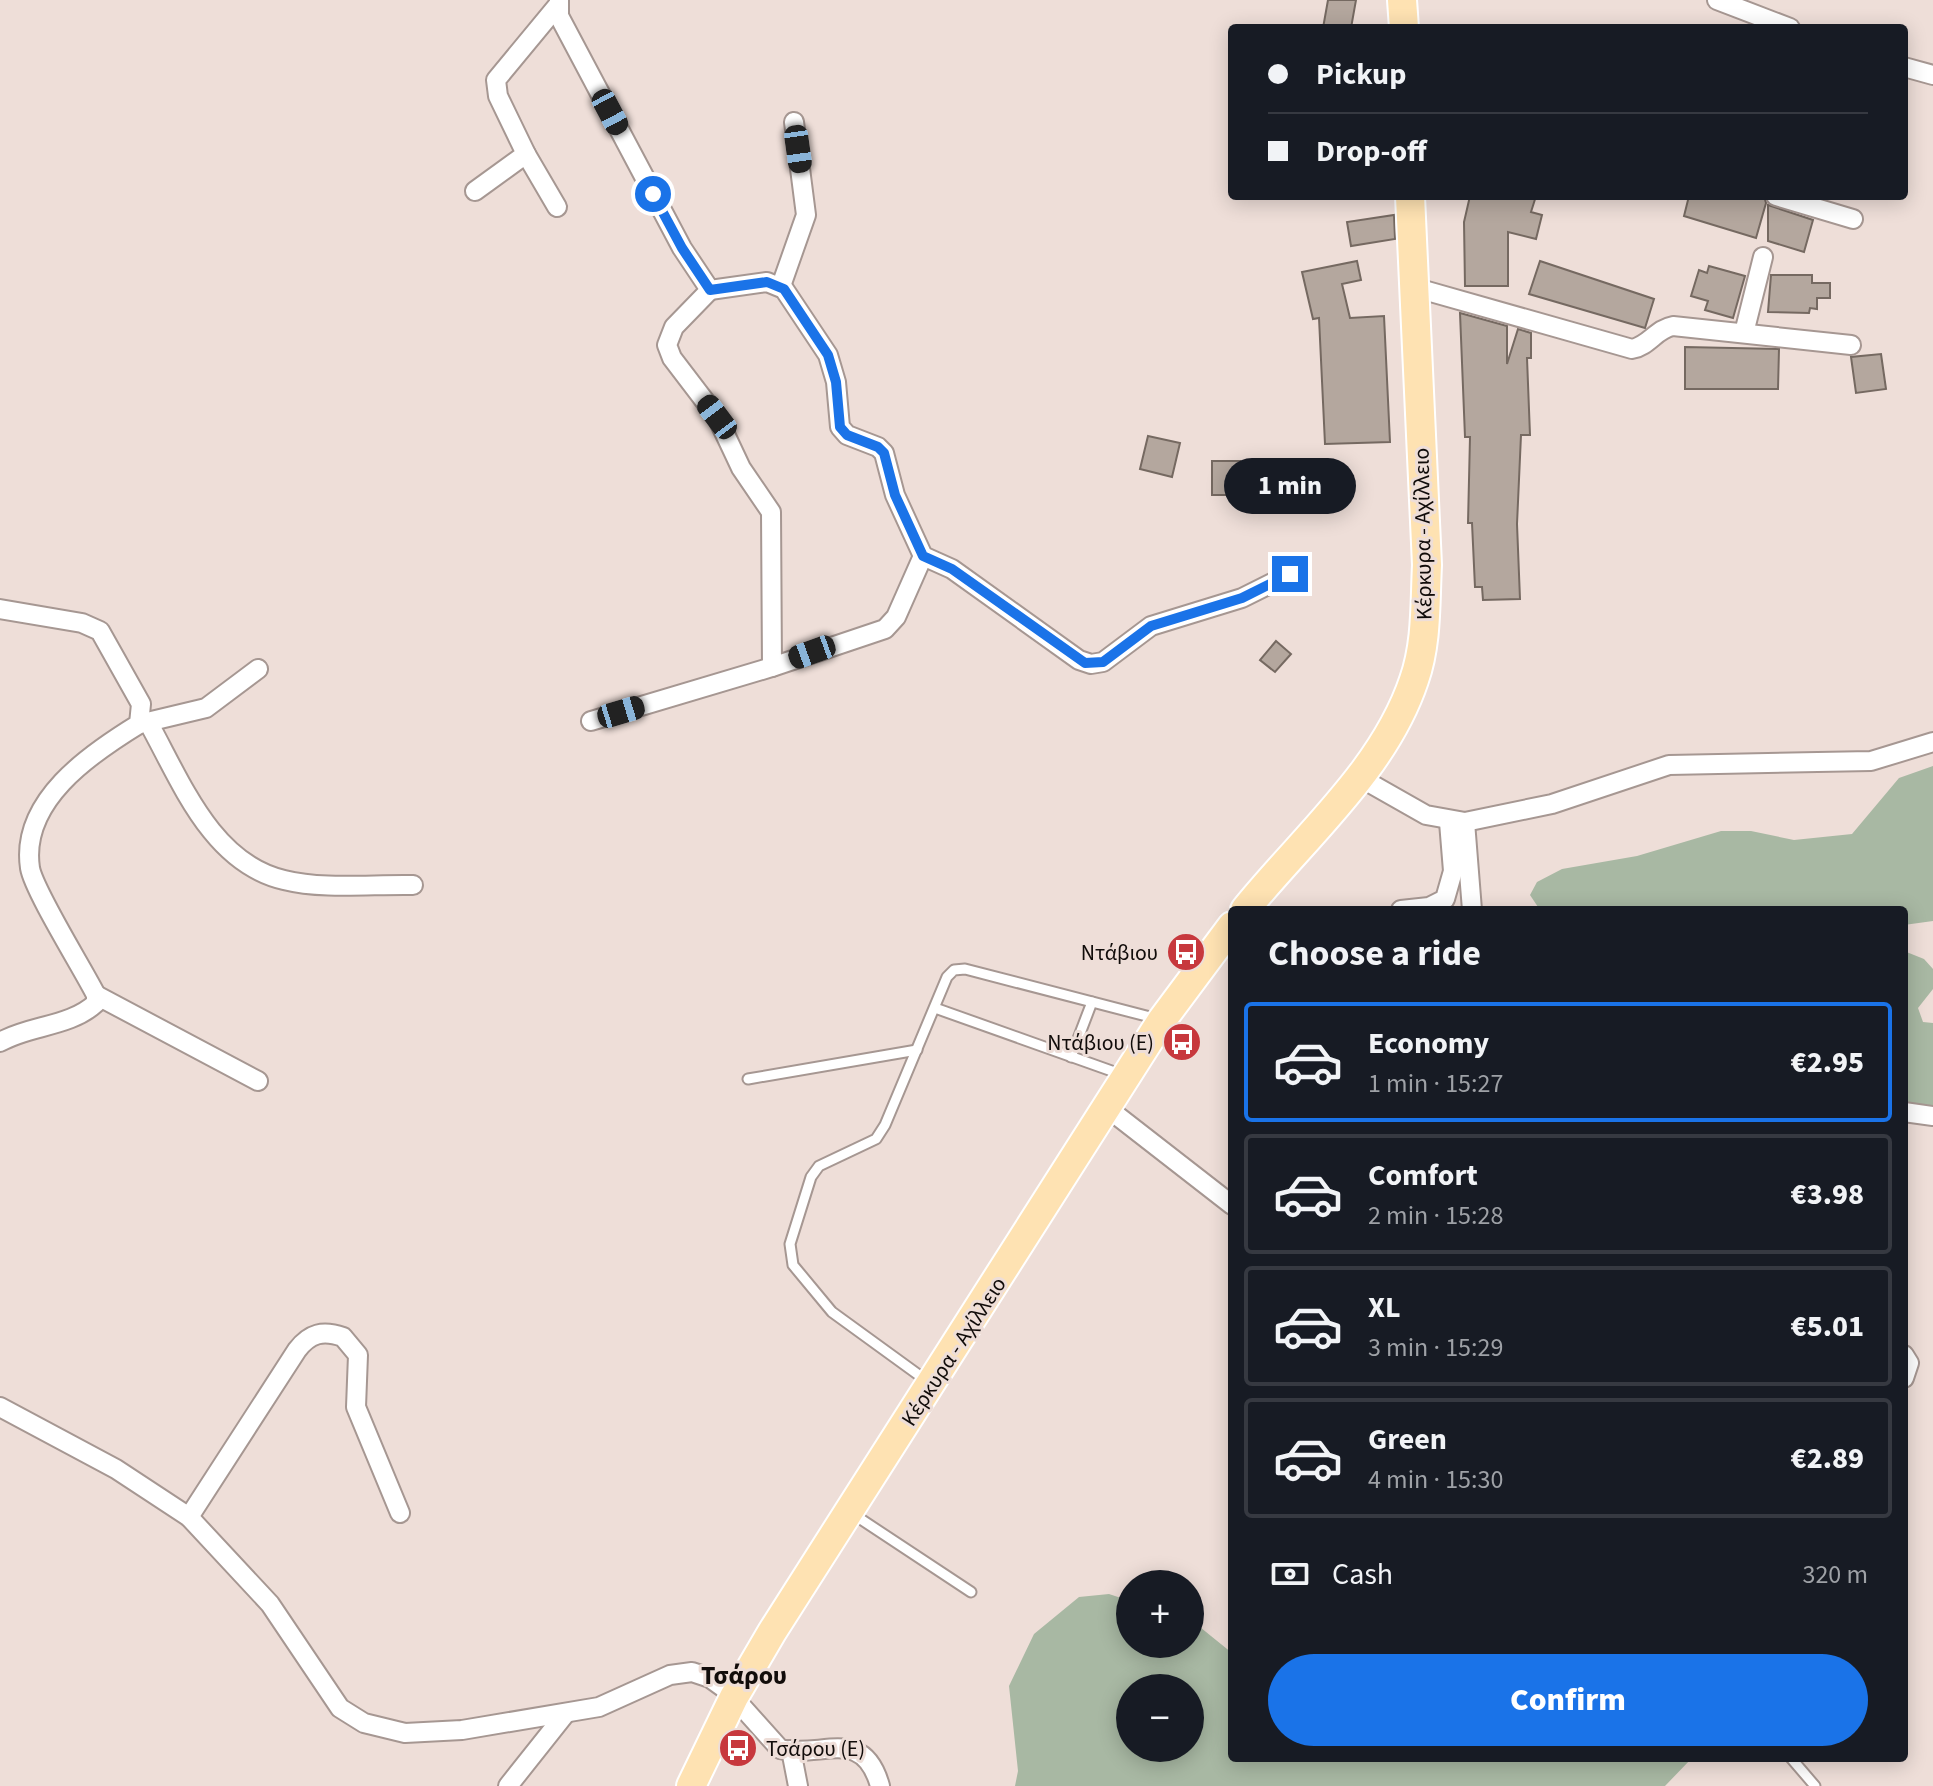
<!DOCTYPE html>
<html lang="en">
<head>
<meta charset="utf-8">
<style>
	:root { --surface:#171b24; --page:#242831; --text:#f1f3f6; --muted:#9ea1a6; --line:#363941; --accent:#1a73e8 }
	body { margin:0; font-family:"Source Sans 3",sans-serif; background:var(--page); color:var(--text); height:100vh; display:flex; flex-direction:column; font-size:30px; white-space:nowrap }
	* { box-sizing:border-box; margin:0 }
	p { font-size:26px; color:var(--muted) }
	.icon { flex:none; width:44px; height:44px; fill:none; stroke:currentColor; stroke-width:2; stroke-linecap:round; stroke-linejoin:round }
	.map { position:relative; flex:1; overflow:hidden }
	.drawer { position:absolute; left:1228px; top:906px; width:680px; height:856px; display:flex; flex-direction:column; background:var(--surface); border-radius:8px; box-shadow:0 4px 20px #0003 }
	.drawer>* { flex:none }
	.guide { position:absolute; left:1228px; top:24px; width:680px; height:176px; border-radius:8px; box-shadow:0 4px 20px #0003; display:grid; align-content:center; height:176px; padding:0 40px; background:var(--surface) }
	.fabs { position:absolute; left:1116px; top:1570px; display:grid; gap:16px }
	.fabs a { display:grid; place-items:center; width:88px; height:88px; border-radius:50%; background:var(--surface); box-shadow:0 4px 20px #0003; font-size:40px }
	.end { position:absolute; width:36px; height:36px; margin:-18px; border:10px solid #1a73e8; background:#fff; box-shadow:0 0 0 4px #fff }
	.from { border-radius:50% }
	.bubble { position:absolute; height:56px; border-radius:28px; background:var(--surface); box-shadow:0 4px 20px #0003; font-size:26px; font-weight:800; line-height:56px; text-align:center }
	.car { position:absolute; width:24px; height:48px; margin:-24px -12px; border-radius:10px; box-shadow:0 0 6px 2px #0007; background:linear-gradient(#222 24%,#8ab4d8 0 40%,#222 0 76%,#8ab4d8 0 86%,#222 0) }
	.guide b { display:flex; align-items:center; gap:28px; height:76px; font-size:30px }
	.guide b+b { border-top:2px solid var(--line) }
	.guide i { width:20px; height:20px; background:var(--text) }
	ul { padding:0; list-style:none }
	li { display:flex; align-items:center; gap:24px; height:120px; margin:0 16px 12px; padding:0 24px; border:4px solid var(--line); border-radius:8px }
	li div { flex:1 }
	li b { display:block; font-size:30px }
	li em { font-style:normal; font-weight:800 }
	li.active { border-color:var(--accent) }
	li>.icon { width:72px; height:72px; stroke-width:1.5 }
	h2 { padding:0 40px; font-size:36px; line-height:96px }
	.pay { display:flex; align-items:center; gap:20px; height:88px; padding:0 40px; font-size:30px }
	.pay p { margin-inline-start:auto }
	.action { display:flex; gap:16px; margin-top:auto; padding:16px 40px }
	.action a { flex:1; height:92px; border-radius:48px; background:var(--accent); color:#fff; font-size:32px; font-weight:800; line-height:92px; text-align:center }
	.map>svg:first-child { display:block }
	.green { fill:#a8b8a3; fill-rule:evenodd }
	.building { fill:#b4a79e; stroke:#756961; stroke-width:2 }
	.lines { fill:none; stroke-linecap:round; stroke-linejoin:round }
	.lane-casing { stroke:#a69792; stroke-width:13 }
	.street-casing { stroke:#a69792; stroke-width:22 }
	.primary-casing { stroke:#fff; stroke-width:32 }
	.lane { stroke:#fff; stroke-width:9 }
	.street { stroke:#fff; stroke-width:18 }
	.primary { stroke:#fee2b2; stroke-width:28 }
	.route { stroke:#1a73e8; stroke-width:10 }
	.labels { text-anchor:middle; stroke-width:6; stroke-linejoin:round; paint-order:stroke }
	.street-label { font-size:22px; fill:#110c0a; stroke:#eeded8 }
	.poi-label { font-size:22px; fill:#110c0a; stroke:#eeded8; text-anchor:end }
	.quarter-label { font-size:26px; font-weight:bold; fill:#110c0a; stroke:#eeded8 }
</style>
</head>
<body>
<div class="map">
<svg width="1933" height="1786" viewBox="0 0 1933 1786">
	<rect width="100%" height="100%" fill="#eeded8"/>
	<g class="green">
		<polygon points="1933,766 1933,921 1904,925 1904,910 1540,910 1530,895 1537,882 1562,869 1637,856 1721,831 1751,831 1794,840 1852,834 1899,778"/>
		<polygon points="1904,951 1924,959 1933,969 1933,989 1918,1008 1923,1022 1933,1023 1933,1125 1904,1121"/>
		<path d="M1109,1594L1130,1601V1644H1190V1619L1232,1653V1758H1692L1665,1786H1015L1018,1771L1009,1686L1034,1634L1079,1597ZM1130,1688H1190V1748H1130Z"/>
	</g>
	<g class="building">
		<polygon points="1328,0 1356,0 1351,28 1323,28"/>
		<polygon points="1470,196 1536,196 1531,212 1542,215 1536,239 1508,232 1508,286 1465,286 1464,222"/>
		<polygon points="1689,196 1764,196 1766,203 1756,238 1684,216"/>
		<polygon points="1768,205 1813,220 1804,252 1768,241"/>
		<polygon points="1394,215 1395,239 1351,246 1347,222"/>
		<polygon points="1357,261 1361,280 1342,284 1350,318 1384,316 1390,442 1325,444 1319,318 1313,319 1302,272"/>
		<polygon points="1540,261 1654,299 1645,328 1529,294"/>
		<polygon points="1709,266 1745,276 1733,318 1705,310 1708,301 1691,296 1699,270 1707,273"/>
		<polygon points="1771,275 1812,275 1812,283 1830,283 1830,298 1817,298 1817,309 1810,308 1809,313 1768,312"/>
		<polygon points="1460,313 1507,326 1507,364 1518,329 1531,333 1531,358 1527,358 1530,435 1521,435 1517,524 1520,599 1483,600 1482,587 1475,587 1472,523 1468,523 1470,437 1465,437"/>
		<polygon points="1685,347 1779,349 1778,389 1685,389"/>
		<polygon points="1881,354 1886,389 1856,393 1851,357"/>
		<polygon points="1148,436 1180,443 1172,477 1140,469"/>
		<rect x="1212" y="461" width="28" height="34"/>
		<polygon points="1320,464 1322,510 1287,511 1285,465"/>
		<polygon points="1276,641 1291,654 1275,672 1260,660"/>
	</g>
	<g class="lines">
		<defs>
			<g id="lane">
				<polyline points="935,1008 1123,1075"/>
				<polyline points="1071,1057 1092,1002"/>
				<polyline points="748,1079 917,1050"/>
				<polyline points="927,1381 832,1312 793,1265 790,1244 811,1177 819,1166 876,1139 885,1125 947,977 954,970 965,969 1158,1019"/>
				<polyline points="853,1514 971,1592"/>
				<polyline points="1791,1758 1815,1786"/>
			</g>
			<g id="street">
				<polyline points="559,0 559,16 682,248 710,290 767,282 784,289 828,355 836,382 840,427 847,435 878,447 884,453 895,495 923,556 952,569 1079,660 1091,664 1103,662 1151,626 1242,598 1290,574"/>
				<polyline points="1717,0 1790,28"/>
				<polyline points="1904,67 1933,75"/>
				<polyline points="526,154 557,207"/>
				<polyline points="475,191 526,154 498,96 496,80 558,5"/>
				<polyline points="1776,196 1853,219"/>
				<polyline points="781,286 806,215 794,122"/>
				<path d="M1413,287L1632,349C1649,346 1656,329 1673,326L1851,345"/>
				<polyline points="710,290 674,327 667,345 672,358 717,417 741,468 771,512 772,667 885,629 896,617 923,556"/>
				<polyline points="1744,333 1763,257"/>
				<path d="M0,609L82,623L100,631L141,704L139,724C90,754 20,801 30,868C34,891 83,969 96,995V1003C70,1027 30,1025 0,1042"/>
				<polyline points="591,721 772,667"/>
				<path d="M148,722C181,781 211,863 284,880C324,890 372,884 413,885"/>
				<polyline points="139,724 206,708 258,669"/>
				<polyline points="1359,777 1426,815 1465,822 1552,804 1669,765 1871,761 1933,742"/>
				<polyline points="1465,822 1472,910"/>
				<polyline points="1401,910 1429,907 1445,899 1453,871 1449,822"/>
				<polyline points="96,995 258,1081"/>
				<polyline points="1106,1107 1232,1205"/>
				<polyline points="1904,1112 1933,1116"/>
				<polyline points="1904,1355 1909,1363 1904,1378"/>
				<path d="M0,1407L116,1469L189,1517L270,1604L340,1708L364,1723L405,1733L462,1730L599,1707L670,1675L692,1672L710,1678L728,1691L780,1749C821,1759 863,1725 880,1786"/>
				<path d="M189,1517L297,1350C310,1333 323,1330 343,1337L358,1355L356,1407L400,1513"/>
				<polyline points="791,1750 798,1786"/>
				<polyline points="508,1786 566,1713"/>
			</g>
			<g id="primary">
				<polyline points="1402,0 1404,28"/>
				<path d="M1245,910C1303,838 1384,770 1414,680C1427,643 1425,603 1427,565L1410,196"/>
				<polyline points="691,1786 734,1697 772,1632 1162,1020 1232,926"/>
			</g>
		</defs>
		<use href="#lane" class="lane-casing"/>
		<use href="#street" class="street-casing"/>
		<use href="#primary" class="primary-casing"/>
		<use href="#lane" class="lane"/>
		<use href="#street" class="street"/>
		<use href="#primary" class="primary"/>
	</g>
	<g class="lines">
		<polyline class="route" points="653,194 682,248 710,290 767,282 784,289 828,355 836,382 840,427 847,435 878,447 884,453 895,495 923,556 952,569 1085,663 1103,662 1151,626 1242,598 1290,574"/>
	</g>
	<defs>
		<symbol id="bus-disc" viewBox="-11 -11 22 22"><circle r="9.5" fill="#c7383d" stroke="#eeded8"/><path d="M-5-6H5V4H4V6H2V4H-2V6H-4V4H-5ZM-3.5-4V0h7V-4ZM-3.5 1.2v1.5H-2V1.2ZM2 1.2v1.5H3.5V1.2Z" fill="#fff"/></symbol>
	</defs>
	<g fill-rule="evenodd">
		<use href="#bus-disc" x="1164" y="930" width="44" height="44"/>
		<use href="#bus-disc" x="1160" y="1020" width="44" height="44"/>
		<use href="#bus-disc" x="716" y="1726" width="44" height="44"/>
	</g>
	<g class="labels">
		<g class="street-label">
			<text transform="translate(1422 534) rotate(-91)" y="8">Κέρκυρα - Αχίλλειο</text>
			<text transform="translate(953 1351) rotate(-57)" y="8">Κέρκυρα - Αχίλλειο</text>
		</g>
		<g class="poi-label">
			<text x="1158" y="960">Ντάβιου</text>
			<text x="1154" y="1050">Ντάβιου (E)</text>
			<text x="766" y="1756" text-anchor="start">Τσάρου (E)</text>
		</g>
		<g class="quarter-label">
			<text x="744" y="1684">Τσάρου</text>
		</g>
	</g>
</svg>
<div class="fabs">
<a>+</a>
<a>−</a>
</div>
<i class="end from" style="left:653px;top:194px"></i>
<i class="end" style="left:1290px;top:574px"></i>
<div class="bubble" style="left:1224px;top:458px;width:132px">1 min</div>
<i class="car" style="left:610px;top:112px;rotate:152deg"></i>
<i class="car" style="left:798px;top:149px;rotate:172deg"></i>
<i class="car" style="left:717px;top:417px;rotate:323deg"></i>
<i class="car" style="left:812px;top:652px;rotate:250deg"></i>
<i class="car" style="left:621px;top:712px;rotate:73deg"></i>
<div class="guide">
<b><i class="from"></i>Pickup</b>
<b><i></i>Drop-off</b>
</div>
<section class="drawer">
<h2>Choose a ride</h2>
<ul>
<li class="active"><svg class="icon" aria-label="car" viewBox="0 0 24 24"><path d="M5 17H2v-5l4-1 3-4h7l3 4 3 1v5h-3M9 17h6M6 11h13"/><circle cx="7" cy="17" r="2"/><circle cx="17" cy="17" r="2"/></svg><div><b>Economy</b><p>1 min · 15:27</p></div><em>€2.95</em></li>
<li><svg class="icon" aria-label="car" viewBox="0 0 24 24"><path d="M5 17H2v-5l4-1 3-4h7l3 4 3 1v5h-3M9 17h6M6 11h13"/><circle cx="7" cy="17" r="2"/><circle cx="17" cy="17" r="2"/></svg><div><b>Comfort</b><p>2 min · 15:28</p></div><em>€3.98</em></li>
<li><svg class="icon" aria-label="car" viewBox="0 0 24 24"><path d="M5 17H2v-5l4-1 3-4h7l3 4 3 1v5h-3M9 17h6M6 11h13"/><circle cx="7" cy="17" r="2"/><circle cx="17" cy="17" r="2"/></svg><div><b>XL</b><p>3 min · 15:29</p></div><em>€5.01</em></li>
<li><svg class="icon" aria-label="car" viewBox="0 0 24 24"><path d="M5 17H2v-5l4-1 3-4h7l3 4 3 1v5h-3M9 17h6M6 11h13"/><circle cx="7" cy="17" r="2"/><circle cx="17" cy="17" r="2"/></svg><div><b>Green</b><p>4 min · 15:30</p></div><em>€2.89</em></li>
</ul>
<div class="pay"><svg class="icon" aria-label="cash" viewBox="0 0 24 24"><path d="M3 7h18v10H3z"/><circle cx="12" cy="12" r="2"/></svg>Cash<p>320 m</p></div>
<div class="action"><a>Confirm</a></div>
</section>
</div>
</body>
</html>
